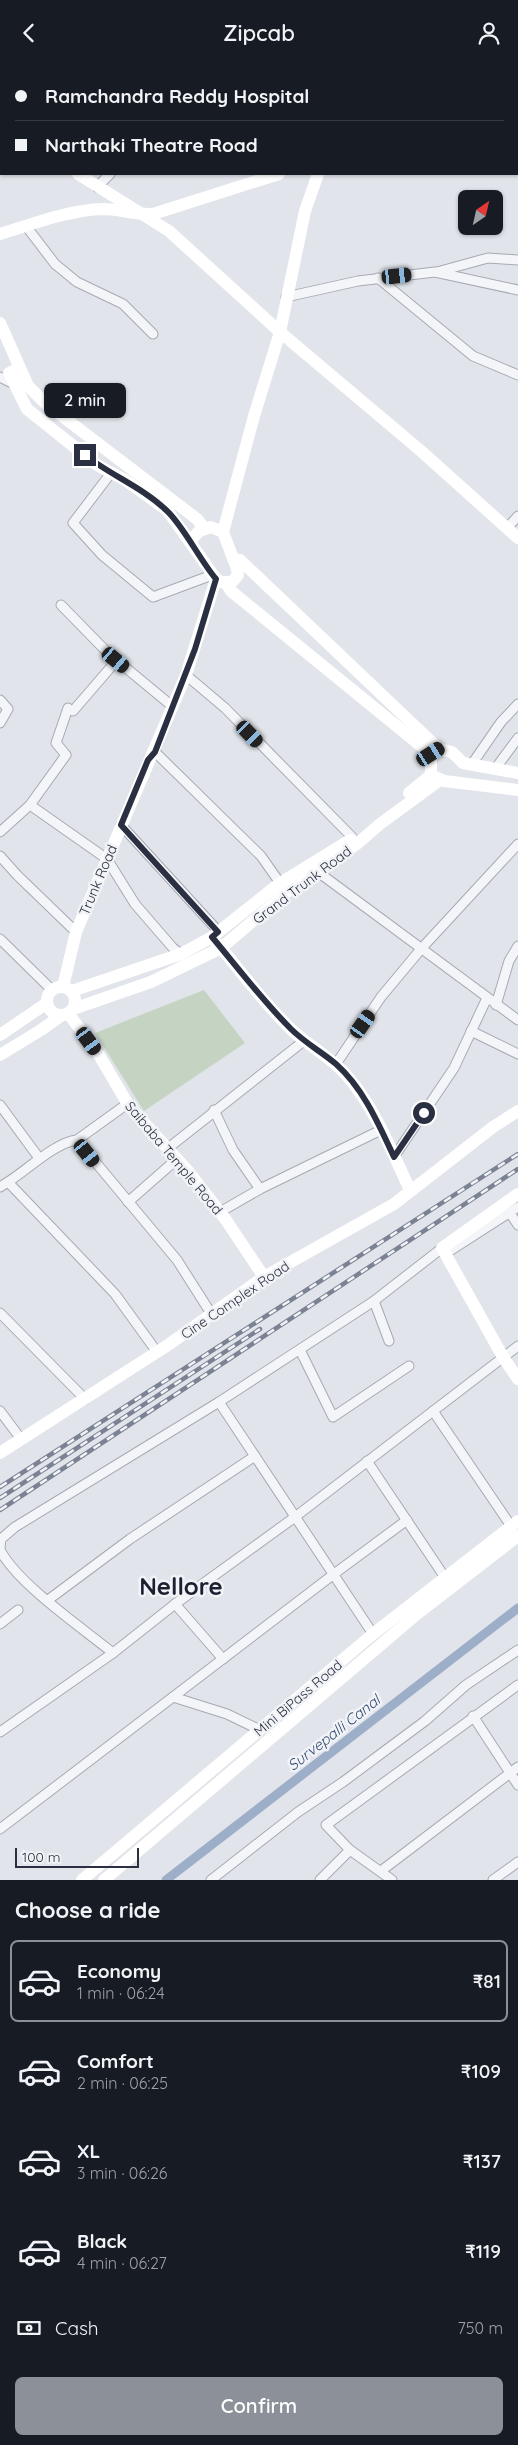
<!DOCTYPE html>
<html lang="en">
<head>
<meta charset="utf-8">
<style>
	:root { --surface:#171b24; --page:#20242c; --text:#f1f3f6; --muted:#9ea1a6; --line:#363941; --accent:#8c9099 }
	body { margin:0; font-family:Quicksand,sans-serif; background:var(--page); color:var(--text); height:100vh; display:flex; flex-direction:column; font-size:19px; white-space:nowrap }
	* { box-sizing:border-box; margin:0 }
	p { font-size:16px; color:var(--muted) }
	.icon { flex:none; width:28px; height:28px; fill:none; stroke:currentColor; stroke-width:2; stroke-linecap:round; stroke-linejoin:round }
	.map { position:relative; height:1815px; overflow:hidden }
	.sheet { display:flex; flex-direction:column; background:var(--surface); flex:1 }
	.sheet>* { flex:none }
	.top-card { position:absolute; left:0px; top:0px; width:519px; height:110px; box-shadow:0 1px 4px #0004; display:grid; align-content:center; height:110px; padding:0 15px; background:var(--surface) }
	.needle { width:32px; rotate:34deg }
	.tools { position:absolute; left:458px; top:125px; display:grid; gap:10px }
	.tools a { display:grid; place-items:center; width:45px; height:45px; border-radius:8px; background:var(--surface); box-shadow:0 1px 4px #0004; font-size:25px }
	.scale { position:absolute; left:15px; bottom:12px; width:124px; box-sizing:border-box; padding-left:5px; border:2px solid #2a3041; border-top:0; font-size:14px; line-height:18px; white-space:nowrap; color:#2a3041; -webkit-text-stroke:4px #f1f3f7; paint-order:stroke }
	.end { position:absolute; width:22px; height:22px; margin:-11px; border:6px solid #2a3041; background:#fff; box-shadow:0 0 0 2px #fff }
	.from { border-radius:50% }
	.bubble { position:absolute; height:35px; border-radius:8px; background:var(--surface); box-shadow:0 1px 4px #0004; font-size:16px; font-weight:600; line-height:35px; text-align:center }
	.car { position:absolute; width:15px; height:30px; margin:-15px -8px; border-radius:6px; box-shadow:0 0 4px 1px #0007; background:linear-gradient(#222 24%,#8ab4d8 0 40%,#222 0 76%,#8ab4d8 0 86%,#222 0) }
	.top-card b { display:flex; align-items:center; gap:18px; height:48px; font-size:19px }
	.top-card b+b { border-top:1px solid var(--line) }
	.top-card i { width:12px; height:12px; background:var(--text) }
	ul { padding:0; list-style:none }
	li { display:flex; align-items:center; gap:15px; height:82px; margin:0 10px 8px; padding:0 5px; border:2px solid transparent; border-radius:8px }
	li div { flex:1 }
	li b { display:block; font-size:19px }
	li em { font-style:normal; font-weight:600 }
	li.on { border-color:var(--accent) }
	li>.icon { width:45px; height:45px; stroke-width:1.5 }
	h2 { padding:0 15px; font-size:22px; line-height:60px }
	.pay { display:flex; align-items:center; gap:12px; height:55px; padding:0 15px; font-size:19px }
	.pay p { margin-inline-start:auto }
	.cta { display:flex; gap:10px; margin-top:auto; padding:10px 15px }
	.cta a { flex:1; height:58px; border-radius:8px; background:var(--accent); color:#fff; font-size:20px; font-weight:600; line-height:58px; text-align:center }
	header { display:flex; justify-content:space-between; align-items:center; height:65px; padding:0 15px; background:var(--surface); font-size:22px; font-weight:600 }
	.map>svg:first-child { display:block }
	.green { fill:#c5d4c2 }
	.lines { fill:none; stroke-linecap:round; stroke-linejoin:round }
	.canal { stroke:#9daec9; stroke-width:9 }
	.street-casing { stroke:#a6aab4; stroke-width:11 }
	.street { stroke:#f4f5f8; stroke-width:9 }
	.secondary { stroke:#fff; stroke-width:12 }
	.rail-casing { stroke:#7b8293; stroke-width:4.5 }
	.rail { stroke:#f1f3f7; stroke-width:2.5; stroke-dasharray:8; stroke-linecap:butt }
	.route { stroke:#2a3041; stroke-width:6 }
	.labels { text-anchor:middle; stroke-width:5; stroke-linejoin:round; paint-order:stroke }
	.street-label { font-size:14px; fill:#2a3041; stroke:#f1f3f7 }
	.water-label { font-size:15px; font-style:italic; fill:#344b75; stroke:#f1f3f7 }
	.town-label { font-size:24px; font-weight:bold; fill:#1c2132; stroke:#f1f3f7 }
</style>
</head>
<body>
<header><svg class="icon" aria-label="back" viewBox="0 0 24 24"><path d="M15 5l-7 7 7 7"/></svg>Zipcab<svg class="icon" aria-label="person" viewBox="0 0 24 24"><circle cx="12" cy="8" r="4"/><path d="M4 21q1-7 8-7t8 7"/></svg></header>
<div class="map">
<svg width="518" height="1815" viewBox="0 0 518 1815">
	<rect width="100%" height="100%" fill="#e1e4ea"/>
	<polygon class="green" points="204,925 245,978 144,1046 95,968"/>
	<g class="lines">
		<polyline class="canal" points="166,1815 518,1543"/>
		<defs>
			<g id="street">
				<polyline points="168,0 169,1"/>
				<polyline points="291,0 292,1"/>
				<polyline points="344,0 345,1"/>
				<polyline points="397,0 398,1"/>
				<polyline points="31,1 31,0"/>
				<polyline points="217,1 218,0"/>
				<polyline points="0,53 1,51"/>
				<polyline points="97,122 110,109"/>
				<polyline points="26,161 55,199 77,217 123,239 153,269"/>
				<polyline points="437,207 488,193 518,195"/>
				<polyline points="378,213 473,291 518,310"/>
				<polyline points="286,232 358,216 435,207 518,225"/>
				<polyline points="0,312 14,319"/>
				<polyline points="111,408 73,458 102,490 153,532 212,510"/>
				<polyline points="507,463 518,451"/>
				<polyline points="61,540 108,588 172,641"/>
				<polyline points="186,610 225,643 353,773"/>
				<polyline points="0,635 8,644 0,658"/>
				<polyline points="73,646 117,595"/>
				<polyline points="155,687 261,791 280,818"/>
				<polyline points="472,699 501,657 518,639"/>
				<polyline points="495,704 518,673"/>
				<polyline points="30,740 66,690 56,678 68,643"/>
				<polyline points="121,760 219,867"/>
				<polyline points="0,767 30,740 107,794 135,839 173,883 181,889"/>
				<polyline points="0,791 17,810 76,867"/>
				<polyline points="318,807 518,955"/>
				<polyline points="0,874 52,925"/>
				<polyline points="496,940 509,896 518,881"/>
				<polyline points="471,966 518,989"/>
				<polyline points="336,999 381,932 421,884 518,779"/>
				<polyline points="0,1040 39,1093"/>
				<polyline points="214,1045 233,1085 260,1124"/>
				<polyline points="77,1075 127,1039"/>
				<polyline points="167,1084 305,975"/>
				<polyline points="394,1092 454,1003 487,933"/>
				<path d="M8,1117C27,1105 56,1077 77,1075L177,1195L212,1250"/>
				<polyline points="0,1122 8,1117 115,1229 157,1287"/>
				<polyline points="128,1137 177,1094"/>
				<polyline points="220,1147 260,1124 381,1065"/>
				<polyline points="510,1148 518,1160"/>
				<polyline points="445,1189 518,1142"/>
				<polyline points="374,1236 389,1276"/>
				<polyline points="0,1248 85,1334"/>
				<polyline points="300,1285 333,1352 409,1301"/>
				<polyline points="219,1337 373,1569"/>
				<polyline points="0,1346 21,1374"/>
				<polyline points="433,1346 511,1461"/>
				<polyline points="367,1396 448,1517"/>
				<polyline points="0,1483 1,1474 15,1462 219,1337 374,1236 442,1183"/>
				<path d="M0,1485C19,1520 81,1562 113,1588"/>
				<polyline points="48,1535 130,1474 255,1391"/>
				<polyline points="175,1539 223,1594"/>
				<polyline points="0,1559 18,1545"/>
				<polyline points="173,1632 227,1649 260,1665"/>
				<polyline points="473,1651 518,1720"/>
				<polyline points="0,1667 113,1588 175,1539 295,1452 518,1281"/>
				<polyline points="0,1764 334,1509 407,1455"/>
				<polyline points="381,1806 518,1702"/>
				<polyline points="211,1815 298,1747 343,1717 425,1656 466,1620 518,1585"/>
				<polyline points="320,1815 350,1785"/>
				<polyline points="392,1815 350,1785 326,1760 518,1620"/>
				<polyline points="493,1815 518,1797"/>
			</g>
		</defs>
		<use href="#street" class="street-casing"/>
		<use href="#street" class="street"/>
		<g class="secondary">
			<polyline points="0,69 1,70"/>
			<polyline points="78,109 169,166 280,267 421,386 518,473"/>
			<path d="M0,169C33,159 68,145 103,144C119,144 136,150 153,149L279,109"/>
			<polyline points="0,258 28,321 45,338 197,454 204,463"/>
			<polyline points="19,303 9,308 27,344 97,400 125,415 167,445 190,477"/>
			<polygon points="211,462 223,467 237,504 238,510 232,517 221,517 216,514 190,477 199,466"/>
			<polyline points="223,467 254,351 280,267 305,146 318,109"/>
			<polyline points="233,494 240,495 439,684 452,687 463,698 518,708"/>
			<polyline points="226,518 231,526 431,689 431,710 444,716 518,725"/>
			<polyline points="409,728 431,710"/>
			<path d="M216,877C241,906 264,939 293,966C310,982 333,993 348,1012C376,1045 392,1087 410,1125"/>
			<circle cx="61" cy="936" r="14"/>
			<polyline points="63,922 76,867 186,610 216,514"/>
			<polyline points="72,926 181,889 212,872 280,818 350,775"/>
			<polyline points="73,944 151,917 221,883 287,827 358,778 380,759 440,715"/>
			<polyline points="68,948 99,990 129,1041 188,1106 226,1155 264,1212"/>
			<polyline points="0,970 47,938"/>
			<polyline points="0,990 41,965 62,950"/>
			<polyline points="518,1129 442,1183 503,1292 518,1314"/>
			<polyline points="0,1388 168,1280 264,1212 394,1139 493,1062 518,1046"/>
			<polyline points="82,1815 373,1569 518,1456"/>
			<polyline points="104,1815 417,1549 518,1471"/>
		</g>
		<defs>
			<g id="rail">
				<polyline points="0,1422 518,1089"/>
				<polyline points="0,1433 260,1264"/>
				<polyline points="0,1445 518,1104"/>
			</g>
		</defs>
		<use href="#rail" class="rail-casing"/>
		<use href="#rail" class="rail"/>
	</g>
	<g class="lines">
		<path class="route" d="M85,390C110,410 142,422 166,445C183,460 199,494 216,514L195,584L155,687L148,695L121,760L218,867L212,872C238,903 262,935 291,964C305,978 322,987 336,999C364,1024 379,1060 394,1092L424,1048"/>
	</g>
	<g class="labels">
		<g class="street-label">
			<text transform="translate(98 815) rotate(-67)" y="5">Trunk Road</text>
			<text transform="translate(302 820) rotate(-37)" y="5">Grand Trunk Road</text>
			<text transform="translate(174 1093) rotate(50)" y="5">Saibaba Temple Road</text>
			<text transform="translate(235 1235) rotate(-34)" y="5">Cine Complex Road</text>
			<text transform="translate(298 1633) rotate(-40)" y="5">Mini BiPass Road</text>
		</g>
		<g class="water-label">
			<text transform="translate(334 1668) rotate(-38)" y="5">Survepalli Canal</text>
		</g>
		<g class="town-label">
			<text x="181" y="1530">Nellore</text>
		</g>
	</g>
</svg>
<div class="tools">
<a><svg class="needle" viewBox="-14 -14 28 28"><path d="M0-13l5 13h-10z" fill="#e53935"/><path d="M0 13l5-13h-10z" fill="#9ea1a6"/></svg></a>
</div>
<div class="scale">100 m</div>
<i class="end from" style="left:424px;top:1048px"></i>
<i class="end" style="left:85px;top:390px"></i>
<div class="bubble" style="left:44px;top:318px;width:82px">2 min</div>
<i class="car" style="left:397px;top:211px;rotate:84deg"></i>
<i class="car" style="left:116px;top:595px;rotate:130deg"></i>
<i class="car" style="left:250px;top:669px;rotate:136deg"></i>
<i class="car" style="left:431px;top:689px;rotate:57deg"></i>
<i class="car" style="left:363px;top:959px;rotate:35deg"></i>
<i class="car" style="left:89px;top:976px;rotate:144deg"></i>
<i class="car" style="left:87px;top:1088px;rotate:141deg"></i>
<div class="top-card">
<b><i class="from"></i>Ramchandra Reddy Hospital</b>
<b><i></i>Narthaki Theatre Road</b>
</div>
</div>
<section class="sheet">
<h2>Choose a ride</h2>
<ul>
<li class="on"><svg class="icon" aria-label="car" viewBox="0 0 24 24"><path d="M5 17H2v-5l4-1 3-4h7l3 4 3 1v5h-3M9 17h6M6 11h13"/><circle cx="7" cy="17" r="2"/><circle cx="17" cy="17" r="2"/></svg><div><b>Economy</b><p>1 min · 06:24</p></div><em>₹81</em></li>
<li><svg class="icon" aria-label="car" viewBox="0 0 24 24"><path d="M5 17H2v-5l4-1 3-4h7l3 4 3 1v5h-3M9 17h6M6 11h13"/><circle cx="7" cy="17" r="2"/><circle cx="17" cy="17" r="2"/></svg><div><b>Comfort</b><p>2 min · 06:25</p></div><em>₹109</em></li>
<li><svg class="icon" aria-label="car" viewBox="0 0 24 24"><path d="M5 17H2v-5l4-1 3-4h7l3 4 3 1v5h-3M9 17h6M6 11h13"/><circle cx="7" cy="17" r="2"/><circle cx="17" cy="17" r="2"/></svg><div><b>XL</b><p>3 min · 06:26</p></div><em>₹137</em></li>
<li><svg class="icon" aria-label="car" viewBox="0 0 24 24"><path d="M5 17H2v-5l4-1 3-4h7l3 4 3 1v5h-3M9 17h6M6 11h13"/><circle cx="7" cy="17" r="2"/><circle cx="17" cy="17" r="2"/></svg><div><b>Black</b><p>4 min · 06:27</p></div><em>₹119</em></li>
</ul>
<div class="pay"><svg class="icon" aria-label="cash" viewBox="0 0 24 24"><path d="M3 7h18v10H3z"/><circle cx="12" cy="12" r="2"/></svg>Cash<p>750 m</p></div>
<div class="cta"><a>Confirm</a></div>
</section>
</body>
</html>
